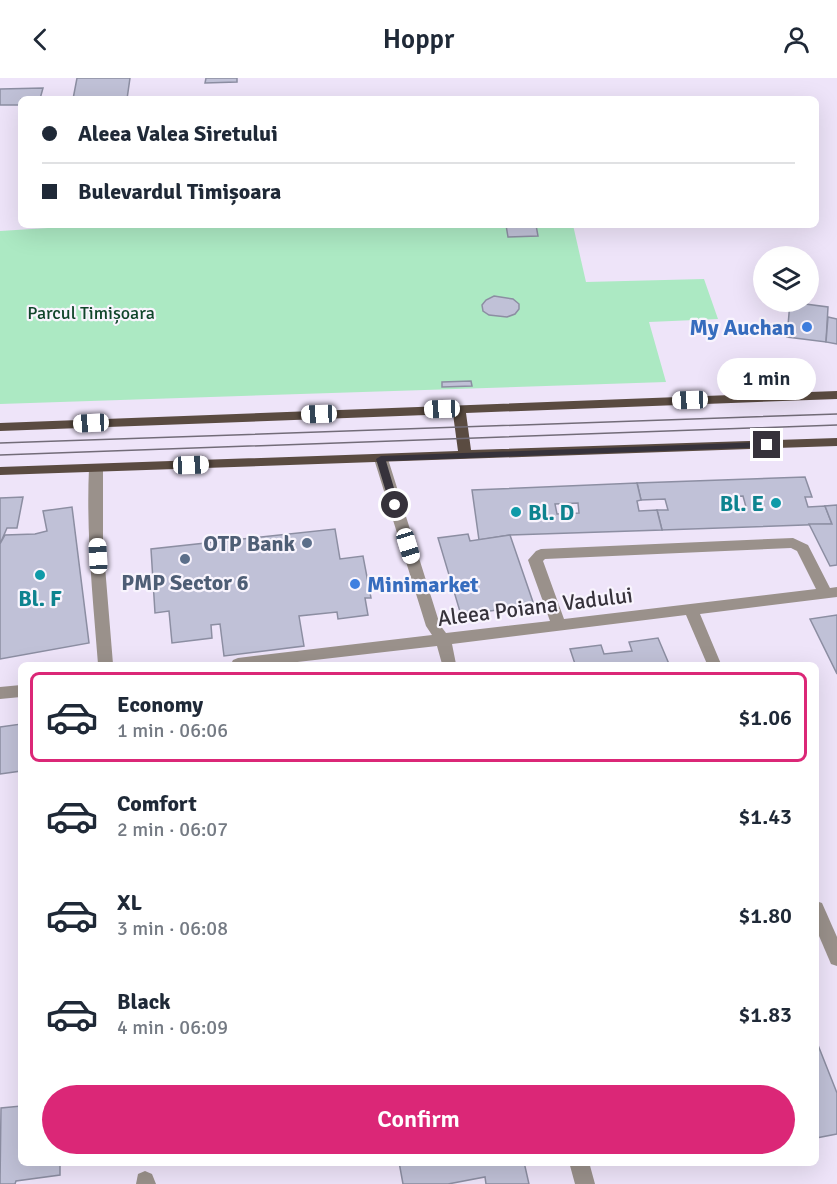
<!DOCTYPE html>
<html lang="en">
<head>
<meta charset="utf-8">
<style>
	:root { --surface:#fff; --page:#f6f6f7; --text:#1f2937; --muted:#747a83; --line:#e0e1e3; --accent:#db2777 }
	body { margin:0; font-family:Signika,sans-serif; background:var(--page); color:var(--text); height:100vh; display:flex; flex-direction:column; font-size:22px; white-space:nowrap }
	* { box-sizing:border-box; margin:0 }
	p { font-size:20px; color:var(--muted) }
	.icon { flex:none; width:33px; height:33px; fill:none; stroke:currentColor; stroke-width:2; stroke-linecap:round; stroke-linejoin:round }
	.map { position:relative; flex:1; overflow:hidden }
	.sheet { position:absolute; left:18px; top:584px; width:801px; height:504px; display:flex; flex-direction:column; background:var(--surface); border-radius:9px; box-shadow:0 6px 24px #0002 }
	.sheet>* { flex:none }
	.banner { position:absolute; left:18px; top:18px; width:801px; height:132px; border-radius:9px; box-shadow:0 6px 24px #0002; display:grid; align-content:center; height:132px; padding:0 24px; background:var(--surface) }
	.fabs { position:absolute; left:753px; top:168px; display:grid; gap:12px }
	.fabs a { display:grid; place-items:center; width:66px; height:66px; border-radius:50%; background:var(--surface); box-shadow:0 6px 24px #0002; font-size:30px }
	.end { position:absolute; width:27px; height:27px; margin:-14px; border:8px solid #36323b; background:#fff; box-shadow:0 0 0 3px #fff }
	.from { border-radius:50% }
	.bubble { position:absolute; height:42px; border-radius:21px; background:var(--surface); box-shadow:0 6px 24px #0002; font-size:20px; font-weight:600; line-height:42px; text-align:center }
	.car { position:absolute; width:18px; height:36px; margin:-18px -9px; border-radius:8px; box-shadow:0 0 4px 2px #0007; background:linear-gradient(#fff 24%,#345 0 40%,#fff 0 76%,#345 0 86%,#fff 0) }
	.banner b { display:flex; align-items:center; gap:21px; height:57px; font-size:22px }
	.banner b+b { border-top:2px solid var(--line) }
	.banner i { width:15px; height:15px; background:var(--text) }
	ul { padding:10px 0 0; list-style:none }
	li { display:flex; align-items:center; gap:18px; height:90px; margin:0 12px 9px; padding:0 12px; border:3px solid transparent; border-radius:9px }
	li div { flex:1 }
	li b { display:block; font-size:22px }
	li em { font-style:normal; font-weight:600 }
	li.selected { border-color:var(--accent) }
	li>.icon { width:54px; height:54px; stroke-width:1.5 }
	.action { display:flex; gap:12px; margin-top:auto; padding:12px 24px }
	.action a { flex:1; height:69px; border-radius:36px; background:var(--accent); color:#fff; font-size:24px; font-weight:600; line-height:69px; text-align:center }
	header { display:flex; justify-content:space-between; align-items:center; height:78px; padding:0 24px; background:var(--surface); font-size:27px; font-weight:600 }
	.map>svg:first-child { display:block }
	.green { fill:#ace9c3 }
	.building { fill:#c0c1d7; stroke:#8c8ea2; stroke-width:1.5; fill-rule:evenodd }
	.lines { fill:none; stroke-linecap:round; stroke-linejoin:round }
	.minor { fill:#9a918b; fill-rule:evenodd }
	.major { fill:#5a4b41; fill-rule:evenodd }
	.tram { stroke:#726c78; stroke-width:1.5 }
	.route { fill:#36323b }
	.shop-dot { fill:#3f7fe0; stroke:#f8f4fd; stroke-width:2 }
	.culture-dot { fill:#0f9aa8; stroke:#f8f4fd; stroke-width:2 }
	.service-dot { fill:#5c6f8a; stroke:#f8f4fd; stroke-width:2 }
	.labels { text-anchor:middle; stroke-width:4.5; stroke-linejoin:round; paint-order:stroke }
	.far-park-label { font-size:18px; fill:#10452a; stroke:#f8f4fd }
	.shop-label { font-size:22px; font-weight:bold; fill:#366cbe; stroke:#f8f4fd; text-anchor:end }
	.culture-label { font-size:22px; font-weight:bold; fill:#0d838f; stroke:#f8f4fd; text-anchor:end }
	.service-label { font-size:22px; font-weight:bold; fill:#4e5e75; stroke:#f8f4fd; text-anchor:end }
	.street-label { font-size:22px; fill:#36323b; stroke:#f8f4fd }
</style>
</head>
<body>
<header><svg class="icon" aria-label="back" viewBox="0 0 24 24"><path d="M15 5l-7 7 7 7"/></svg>Hoppr<svg class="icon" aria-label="person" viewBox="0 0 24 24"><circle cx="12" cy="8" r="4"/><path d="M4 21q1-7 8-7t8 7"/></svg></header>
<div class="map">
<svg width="837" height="1106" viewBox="0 0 837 1106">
	<rect width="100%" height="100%" fill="#eee4f9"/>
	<polygon class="green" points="96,147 573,147 586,204 704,201 718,241 649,244 666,304 0,326 0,153"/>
	<g class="building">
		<polygon points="77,0 130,0 127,21 73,21"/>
		<polygon points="206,0 237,0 237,4 205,5"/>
		<polygon points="43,10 40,21 21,21 21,27 0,27 0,11"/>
		<polygon points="506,147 536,147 538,158 508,159"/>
		<polygon points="494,218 513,221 519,226 519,231 515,236 507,239 489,237 483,233 482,227 486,222"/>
		<polygon points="790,224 828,229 826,264 787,259"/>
		<polygon points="828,239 837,241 837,266 826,264"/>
		<polygon points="471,303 472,308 442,309 442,304"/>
		<path d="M805,399L812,419H805L808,429L825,428L832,446L662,452L657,432H668L665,421L641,422L637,405ZM743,418L746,429L725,430L722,419Z"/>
		<path d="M637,405L641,422L637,423L639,433L657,432L662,452L510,457L479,462L472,412ZM578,425L579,435L557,436L555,426Z"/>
		<polygon points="23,419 17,450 7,450 0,466 0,420"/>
		<polygon points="837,427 837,487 830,488 809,446 832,446 825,428"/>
		<polygon points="72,429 89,565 0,581 0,466 5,457 35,456 47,453 43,433"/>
		<polygon points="335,451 340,481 363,478 371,520 365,520 368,537 338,541 337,534 299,538 304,568 224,578 220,546 211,547 212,560 172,565 169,533 155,535 151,471"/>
		<polygon points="468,456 470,463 510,457 534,527 461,537 438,460"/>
		<polygon points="837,537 837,596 810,541"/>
		<polygon points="658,560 669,586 575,586 570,571 601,567 604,576 632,573 629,564"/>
		<polygon points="21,646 21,693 0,696 0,649"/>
		<polygon points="816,962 837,1015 837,1056 816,1060"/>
		<polygon points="21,1028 21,1084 60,1084 60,1097 16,1103 15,1106 0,1106 1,1030"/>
		<polygon points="399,1084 524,1084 529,1106 486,1106 485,1099 448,1106 403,1106"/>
	</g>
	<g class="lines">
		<g class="minor">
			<path d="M381,377L388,381L440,547L446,555L550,543L528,482L536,473L541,471L793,460L808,467L830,510L837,509V519L700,536L721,586H707L686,537L452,566L456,586H442L437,568L280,586H231L233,582L238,580L432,557L426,548L374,381ZM791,470L797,473L816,511L564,541L543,483L545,481Z"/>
			<path d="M96,386L103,390V464L113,586H98C93,521 86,456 89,390Z"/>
			<polygon points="21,607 21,619 0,621 0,609"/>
			<polygon points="816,823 822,825 837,859 837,888 831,886 816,851"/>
			<polygon points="569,1084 589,1084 595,1106 575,1106"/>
			<polygon points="145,1093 152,1096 156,1106 136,1106 138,1096"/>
		</g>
		<polygon class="major" points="837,313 837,321 466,335 471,372 837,360 837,368 0,397 0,389 458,373 453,336 0,353 0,345"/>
		<g class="tram">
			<polyline points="0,365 837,336"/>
			<polyline points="0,377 837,347"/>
		</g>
	</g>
	<polygon class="route" points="767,364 770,365 770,369 386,383 399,427 395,430 390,427 376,381 381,378"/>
	<g class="shop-dot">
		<circle cx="807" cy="249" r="6"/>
		<circle cx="355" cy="506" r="6"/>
	</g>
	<g class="culture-dot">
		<circle cx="776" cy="425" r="6"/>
		<circle cx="516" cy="434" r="6"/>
		<circle cx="40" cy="497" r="6"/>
	</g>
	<g class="service-dot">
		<circle cx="307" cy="465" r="6"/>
		<circle cx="185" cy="481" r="6"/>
	</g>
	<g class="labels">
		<g class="far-park-label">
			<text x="91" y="241">Parcul Timișoara</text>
		</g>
		<g class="shop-label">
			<text x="795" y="257">My Auchan</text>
			<text x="367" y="514" text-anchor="start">Minimarket</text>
		</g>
		<g class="culture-label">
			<text x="764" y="433">Bl. E</text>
			<text x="528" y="442" text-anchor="start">Bl. D</text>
			<text x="40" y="528" text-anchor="middle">Bl. F</text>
		</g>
		<g class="service-label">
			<text x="295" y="473">OTP Bank</text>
			<text x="185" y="512" text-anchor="middle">PMP Sector 6</text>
		</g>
		<g class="street-label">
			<text transform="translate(535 528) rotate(-7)" y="8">Aleea Poiana Vadului</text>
		</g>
	</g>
</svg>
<div class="fabs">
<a><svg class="icon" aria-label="layers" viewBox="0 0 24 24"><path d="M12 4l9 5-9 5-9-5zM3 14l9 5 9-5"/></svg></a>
</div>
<i class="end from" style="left:395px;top:427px"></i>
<i class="end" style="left:767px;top:367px"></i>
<div class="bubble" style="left:717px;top:280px;width:99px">1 min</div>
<i class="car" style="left:690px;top:322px;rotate:268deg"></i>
<i class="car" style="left:442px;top:331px;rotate:268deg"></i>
<i class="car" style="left:319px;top:336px;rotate:268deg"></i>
<i class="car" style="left:91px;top:345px;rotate:267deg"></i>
<i class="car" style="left:191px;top:387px;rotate:88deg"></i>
<i class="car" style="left:408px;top:468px;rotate:163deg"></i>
<i class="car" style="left:98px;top:478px;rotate:357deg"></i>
<div class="banner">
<b><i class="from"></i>Aleea Valea Siretului</b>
<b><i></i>Bulevardul Timișoara</b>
</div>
<section class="sheet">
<ul>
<li class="selected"><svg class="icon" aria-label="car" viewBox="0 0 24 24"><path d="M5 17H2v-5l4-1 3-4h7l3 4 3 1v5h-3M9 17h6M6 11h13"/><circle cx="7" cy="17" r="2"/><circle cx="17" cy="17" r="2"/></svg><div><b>Economy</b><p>1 min · 06:06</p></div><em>$1.06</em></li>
<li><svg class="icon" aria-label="car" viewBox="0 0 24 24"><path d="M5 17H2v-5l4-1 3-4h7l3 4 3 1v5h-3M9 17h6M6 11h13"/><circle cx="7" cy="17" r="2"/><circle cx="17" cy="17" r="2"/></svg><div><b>Comfort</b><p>2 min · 06:07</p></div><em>$1.43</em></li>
<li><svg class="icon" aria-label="car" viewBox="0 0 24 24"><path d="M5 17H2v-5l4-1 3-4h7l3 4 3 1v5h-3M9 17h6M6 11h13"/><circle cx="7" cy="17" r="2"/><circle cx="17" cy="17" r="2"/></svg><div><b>XL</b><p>3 min · 06:08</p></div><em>$1.80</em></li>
<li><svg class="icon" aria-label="car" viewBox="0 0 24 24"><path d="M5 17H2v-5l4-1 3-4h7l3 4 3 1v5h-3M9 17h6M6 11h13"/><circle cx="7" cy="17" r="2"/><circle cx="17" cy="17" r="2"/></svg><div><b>Black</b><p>4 min · 06:09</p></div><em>$1.83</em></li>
</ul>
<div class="action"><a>Confirm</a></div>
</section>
</div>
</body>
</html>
